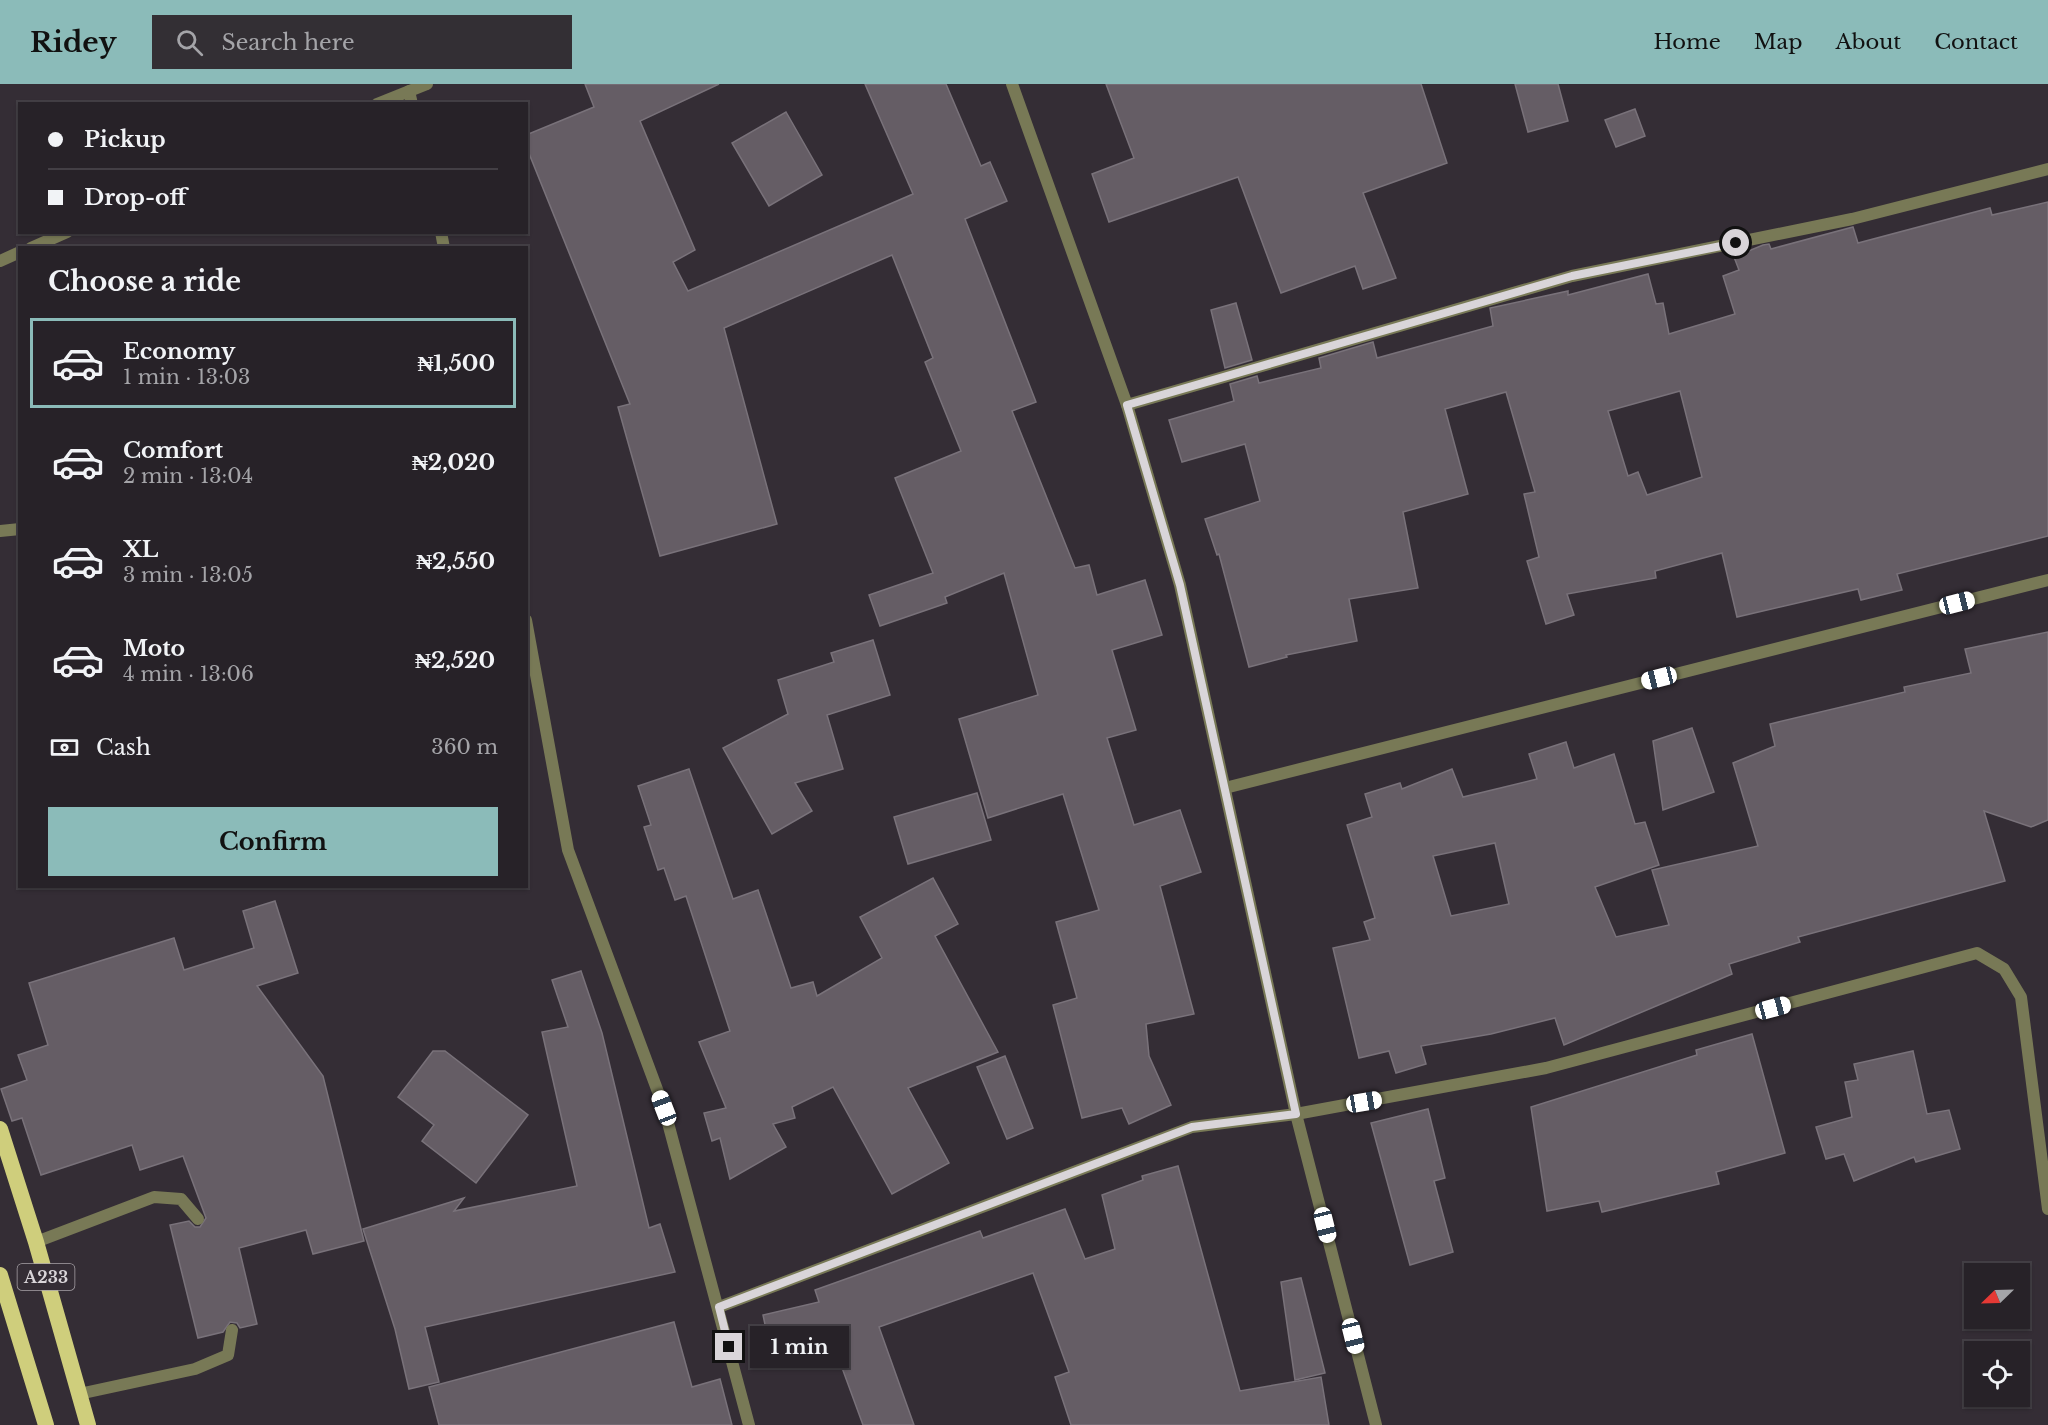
<!DOCTYPE html>
<html lang="en">
<head>
<meta charset="utf-8">
<style>
	:root { --surface:#272228; --page:#332f34; --text:#f1f3f6; --muted:#a4a4a8; --line:#433f45; --accent:#8bbbb9 }
	body { margin:0; font-family:"Libre Baskerville",serif; background:var(--page); color:var(--text); height:100vh; display:flex; flex-direction:column; font-size:22px; white-space:nowrap }
	* { box-sizing:border-box; margin:0 }
	p { font-size:20px; color:var(--muted) }
	.icon { flex:none; width:33px; height:33px; fill:none; stroke:currentColor; stroke-width:2; stroke-linecap:round; stroke-linejoin:round }
	.map { position:relative; flex:1; overflow:hidden }
	.panel { position:absolute; left:18px; top:162px; width:510px; height:642px; display:flex; flex-direction:column; background:var(--surface); border-radius:0px; box-shadow:0 2px 4px #0004,0 0 0 2px var(--line) }
	.panel>* { flex:none }
	.top-card { position:absolute; left:18px; top:18px; width:510px; height:132px; border-radius:0px; box-shadow:0 2px 4px #0004,0 0 0 2px var(--line); display:grid; align-content:center; height:132px; padding:0 30px; background:var(--surface) }
	.needle { width:39px; rotate:247deg }
	.controls { position:absolute; left:1964px; top:1179px; display:grid; gap:12px }
	.controls a { display:grid; place-items:center; width:66px; height:66px; border-radius:0px; background:var(--surface); box-shadow:0 2px 4px #0004,0 0 0 2px var(--line); font-size:30px }
	.end { position:absolute; width:27px; height:27px; margin:-14px; border:8px solid #d9d5d9; background:#111; box-shadow:0 0 0 3px #111 }
	.from { border-radius:50% }
	.bubble { position:absolute; height:42px; border-radius:0px; background:var(--surface); box-shadow:0 2px 4px #0004,0 0 0 2px var(--line); font-size:20px; font-weight:700; line-height:42px; text-align:center }
	.car { position:absolute; width:18px; height:36px; margin:-18px -9px; border-radius:8px; box-shadow:0 0 4px 2px #0007; background:linear-gradient(#fff 24%,#345 0 40%,#fff 0 76%,#345 0 86%,#fff 0) }
	.top-card b { display:flex; align-items:center; gap:21px; height:57px; font-size:22px }
	.top-card b+b { border-top:2px solid var(--line) }
	.top-card i { width:15px; height:15px; background:var(--text) }
	ul { padding:0; list-style:none }
	li { display:flex; align-items:center; gap:18px; height:90px; margin:0 12px 9px; padding:0 18px; border:3px solid transparent; border-radius:0px }
	li div { flex:1 }
	li b { display:block; font-size:22px }
	li em { font-style:normal; font-weight:700 }
	li.current { border-color:var(--accent) }
	li>.icon { width:54px; height:54px; stroke-width:1.5 }
	h2 { padding:0 30px; font-size:27px; line-height:72px }
	.pay { display:flex; align-items:center; gap:15px; height:66px; padding:0 30px; font-size:22px }
	.pay p { margin-inline-start:auto }
	.primary-button { display:flex; gap:12px; margin-top:auto; padding:12px 30px }
	.primary-button a { flex:1; height:69px; border-radius:0px; background:var(--accent); color:#111; font-size:24px; font-weight:700; line-height:69px; text-align:center }
	header { display:flex; align-items:center; gap:36px; box-sizing:border-box; height:84px; padding:0 30px; background:var(--accent); color:#111 }
	header strong { font-size:28px }
	nav { display:flex; gap:33px; margin-inline-start:auto; font-size:21px }
	.search { width:420px; height:54px; background:var(--page); display:flex; align-items:center; gap:15px; box-sizing:border-box; padding:0 21px; border-radius:0px; color:var(--muted); font-size:22px }
	.map>svg:first-child { display:block }
	.building { fill:#655d65; stroke:#79727a; stroke-width:1.5; fill-rule:evenodd }
	.lines { fill:none; stroke-linecap:round; stroke-linejoin:round }
	.service { stroke:#787956; stroke-width:12 }
	.minor { stroke:#787956; stroke-width:12 }
	.tertiary { stroke:#787956; stroke-width:12 }
	.trunk { stroke:#cfce7c; stroke-width:16 }
	.route { stroke:#d9d5d9; stroke-width:8 }
	.labels { text-anchor:middle; stroke-width:5; stroke-linejoin:round; paint-order:stroke }
	.shield { fill:#342d35; stroke:#a8a3a8; stroke-width:1.5 }
	.shield-label { font-size:16px; font-weight:bold; fill:#d9d5d9 }
</style>
</head>
<body>
<header>
<strong>Ridey</strong>
<div class="search"><svg class="icon" aria-label="search" viewBox="0 0 24 24"><circle cx="10" cy="10" r="6"/><path d="M15 15l6 6"/></svg>Search here</div>
<nav><a>Home</a><a>Map</a><a>About</a><a>Contact</a></nav>
</header>
<div class="map">
<svg width="2048" height="1341" viewBox="0 0 2048 1341">
	<rect width="100%" height="100%" fill="#342d35"/>
	<g class="building">
		<polygon points="585,0 719,0 640,37 695,166 673,178 688,207 913,110 865,0 946,0 981,82 990,78 1007,117 965,135 1036,318 1012,327 1075,484 1089,481 1097,511 1145,496 1162,551 1112,566 1136,646 1107,654 1134,741 1180,726 1201,788 1160,802 1194,930 1146,940 1149,972 1171,1021 1129,1040 1122,1024 1082,1034 1053,921 1077,914 1056,838 1099,826 1063,710 988,734 959,635 1038,611 1004,489 945,513 947,519 880,542 869,511 933,489 895,394 961,367 925,278 933,274 892,171 724,244 777,440 660,472 618,323 630,320 526,62 526,51 594,23"/>
		<polygon points="1106,0 1421,0 1447,79 1363,109 1396,194 1363,205 1355,182 1281,209 1238,93 1109,138 1092,90 1134,74"/>
		<polygon points="1515,0 1558,0 1568,37 1528,48"/>
		<polygon points="1635,25 1645,52 1616,63 1605,36"/>
		<polygon points="786,28 822,91 769,122 732,59"/>
		<path d="M2048,118V452L1897,490L1902,506L1861,516L1858,505L1737,533L1722,469L1655,487L1656,494L1567,510L1574,531L1546,540L1527,477L1539,473L1524,410L1535,408L1506,308L1445,325L1468,410L1403,428L1418,504L1349,515L1357,557L1286,571L1287,573L1249,583L1219,470L1217,471L1205,435L1260,417L1245,360L1182,378L1169,336L1234,317L1230,300L1257,292L1259,299L1321,284L1319,274L1373,258L1377,274L1493,242L1490,224L1568,207V211L1648,190L1656,220L1663,219L1669,250L1735,230L1723,192L1739,186L1734,173L1763,161L1769,160L1771,165L1853,143L1858,159L1990,124L1992,131ZM1680,307L1702,393L1647,411L1638,388L1628,392L1608,327Z"/>
		<polygon points="1236,219 1252,276 1225,284 1211,226"/>
		<path d="M2048,548V736L2031,743L1984,727L2005,797L1798,853L1800,858L1729,880L1732,890L1564,961L1555,934L1491,950L1421,962L1426,980L1396,989L1389,967L1359,974L1333,864L1370,856L1364,838L1375,834L1347,741L1372,733L1365,710L1400,699L1402,705L1452,685L1463,713L1537,695L1529,670L1566,658L1574,684L1614,670L1635,740L1645,738L1659,781L1595,803L1616,853L1669,841L1652,786L1758,762L1733,679L1775,662L1770,640L1905,608L1904,603L1971,589L1965,565ZM1495,759L1509,820L1451,832L1433,772Z"/>
		<polygon points="873,556 890,611 827,631 843,685 795,699 812,727 772,750 723,664 788,630 778,596 834,578 831,569"/>
		<polygon points="1692,644 1714,708 1663,726 1653,657"/>
		<polygon points="689,685 733,815 758,806 791,904 813,898 817,912 882,874 860,833 933,794 958,840 935,852 998,968 908,1004 949,1079 892,1110 833,1003 792,1023 795,1034 773,1040 786,1063 730,1095 720,1054 712,1057 704,1029 726,1024 699,958 730,947 686,812 675,816 664,784 658,786 644,743 651,741 638,702"/>
		<polygon points="977,709 991,756 908,780 894,733"/>
		<polygon points="275,817 298,889 257,902 323,992 364,1157 313,1170 306,1146 239,1164 257,1240 240,1244 237,1239 230,1238 223,1248 198,1254 170,1141 189,1137 195,1143 200,1143 206,1134 183,1072 140,1086 132,1061 41,1091 22,1034 12,1037 1,1005 27,996 18,971 48,961 29,899 174,854 184,886 254,864 243,827"/>
		<polygon points="581,887 602,949 649,1144 660,1140 675,1188 425,1243 439,1298 409,1305 395,1245 363,1145 464,1114 454,1127 577,1102 542,948 568,943 552,896"/>
		<polygon points="1752,950 1785,1069 1716,1088 1719,1100 1602,1128 1599,1117 1547,1127 1531,1023 1697,971 1696,966"/>
		<polygon points="433,967 445,967 528,1031 476,1099 422,1057 434,1041 398,1013"/>
		<polygon points="1913,967 1927,1030 1949,1026 1960,1065 1916,1078 1914,1073 1854,1097 1844,1070 1826,1075 1816,1043 1852,1033 1845,998 1858,996 1854,980"/>
		<polygon points="1005,972 1033,1044 1007,1055 977,983"/>
		<polygon points="1428,1025 1445,1094 1434,1097 1453,1168 1410,1181 1371,1039"/>
		<polygon points="1178,1082 1240,1307 1321,1293 1329,1341 1071,1341 1055,1293 1069,1288 1033,1189 879,1243 914,1341 863,1341 830,1251 770,1264 763,1231 819,1218 815,1206 980,1147 983,1154 1065,1125 1085,1175 1115,1165 1102,1111 1143,1096 1142,1092"/>
		<polygon points="1301,1194 1325,1289 1295,1296 1281,1198"/>
		<polygon points="674,1238 692,1303 720,1295 732,1341 439,1341 429,1303"/>
	</g>
	<g class="lines">
		<g class="service">
			<polyline points="36,1158 154,1113 181,1115 198,1135"/>
			<polyline points="79,1310 195,1285 228,1271 232,1246"/>
		</g>
		<g class="minor">
			<polyline points="1012,0 1127,321 1180,501 1296,1030 1376,1341"/>
			<polyline points="409,7 412,20"/>
			<polyline points="441,148 444,164"/>
			<polyline points="1127,321 1572,192 1852,135 2048,85"/>
			<polyline points="0,447 20,445"/>
			<polyline points="526,536 568,766 664,1024 749,1341"/>
			<polyline points="1225,704 2048,496"/>
			<polyline points="719,1223 1192,1043 1296,1030 1546,984 1977,869 2004,885 2021,913 2048,1125"/>
		</g>
		<g class="tertiary">
			<polyline points="377,20 427,0"/>
			<polyline points="31,164 67,148"/>
			<polyline points="0,177 20,168"/>
		</g>
		<g class="trunk">
			<polyline points="0,1045 36,1158 88,1341"/>
			<polyline points="0,1191 46,1341"/>
		</g>
	</g>
	<g class="lines">
		<polyline class="route" points="729,1263 719,1223 1192,1043 1296,1030 1180,501 1127,321 1572,192 1736,159"/>
	</g>
	<g class="labels">
		<rect class="shield" x="17.5" y="1180" width="57" height="26" rx="4.5"/>
		<g class="shield-label">
			<text x="46" y="1199">A233</text>
		</g>
	</g>
</svg>
<div class="controls">
<a><svg class="needle" viewBox="-14 -14 28 28"><path d="M0-13l5 13h-10z" fill="#e53935"/><path d="M0 13l5-13h-10z" fill="#a4a4a8"/></svg></a>
<a><svg class="icon" aria-label="locate" viewBox="0 0 24 24"><circle cx="12" cy="12" r="6"/><path d="M12 2v4M12 18v4M2 12h4M18 12h4"/></svg></a>
</div>
<i class="end from" style="left:1736px;top:159px"></i>
<i class="end" style="left:729px;top:1263px"></i>
<div class="bubble" style="left:750px;top:1242px;width:99px">1 min</div>
<i class="car" style="left:1957px;top:519px;rotate:76deg"></i>
<i class="car" style="left:1659px;top:594px;rotate:256deg"></i>
<i class="car" style="left:1773px;top:924px;rotate:75deg"></i>
<i class="car" style="left:1364px;top:1018px;rotate:80deg"></i>
<i class="car" style="left:664px;top:1024px;rotate:339deg"></i>
<i class="car" style="left:1325px;top:1141px;rotate:166deg"></i>
<i class="car" style="left:1353px;top:1252px;rotate:166deg"></i>
<div class="top-card">
<b><i class="from"></i>Pickup</b>
<b><i></i>Drop-off</b>
</div>
<section class="panel">
<h2>Choose a ride</h2>
<ul>
<li class="current"><svg class="icon" aria-label="car" viewBox="0 0 24 24"><path d="M5 17H2v-5l4-1 3-4h7l3 4 3 1v5h-3M9 17h6M6 11h13"/><circle cx="7" cy="17" r="2"/><circle cx="17" cy="17" r="2"/></svg><div><b>Economy</b><p>1 min · 13:03</p></div><em>₦1,500</em></li>
<li><svg class="icon" aria-label="car" viewBox="0 0 24 24"><path d="M5 17H2v-5l4-1 3-4h7l3 4 3 1v5h-3M9 17h6M6 11h13"/><circle cx="7" cy="17" r="2"/><circle cx="17" cy="17" r="2"/></svg><div><b>Comfort</b><p>2 min · 13:04</p></div><em>₦2,020</em></li>
<li><svg class="icon" aria-label="car" viewBox="0 0 24 24"><path d="M5 17H2v-5l4-1 3-4h7l3 4 3 1v5h-3M9 17h6M6 11h13"/><circle cx="7" cy="17" r="2"/><circle cx="17" cy="17" r="2"/></svg><div><b>XL</b><p>3 min · 13:05</p></div><em>₦2,550</em></li>
<li><svg class="icon" aria-label="car" viewBox="0 0 24 24"><path d="M5 17H2v-5l4-1 3-4h7l3 4 3 1v5h-3M9 17h6M6 11h13"/><circle cx="7" cy="17" r="2"/><circle cx="17" cy="17" r="2"/></svg><div><b>Moto</b><p>4 min · 13:06</p></div><em>₦2,520</em></li>
</ul>
<div class="pay"><svg class="icon" aria-label="cash" viewBox="0 0 24 24"><path d="M3 7h18v10H3z"/><circle cx="12" cy="12" r="2"/></svg>Cash<p>360 m</p></div>
<div class="primary-button"><a>Confirm</a></div>
</section>
</div>
</body>
</html>
